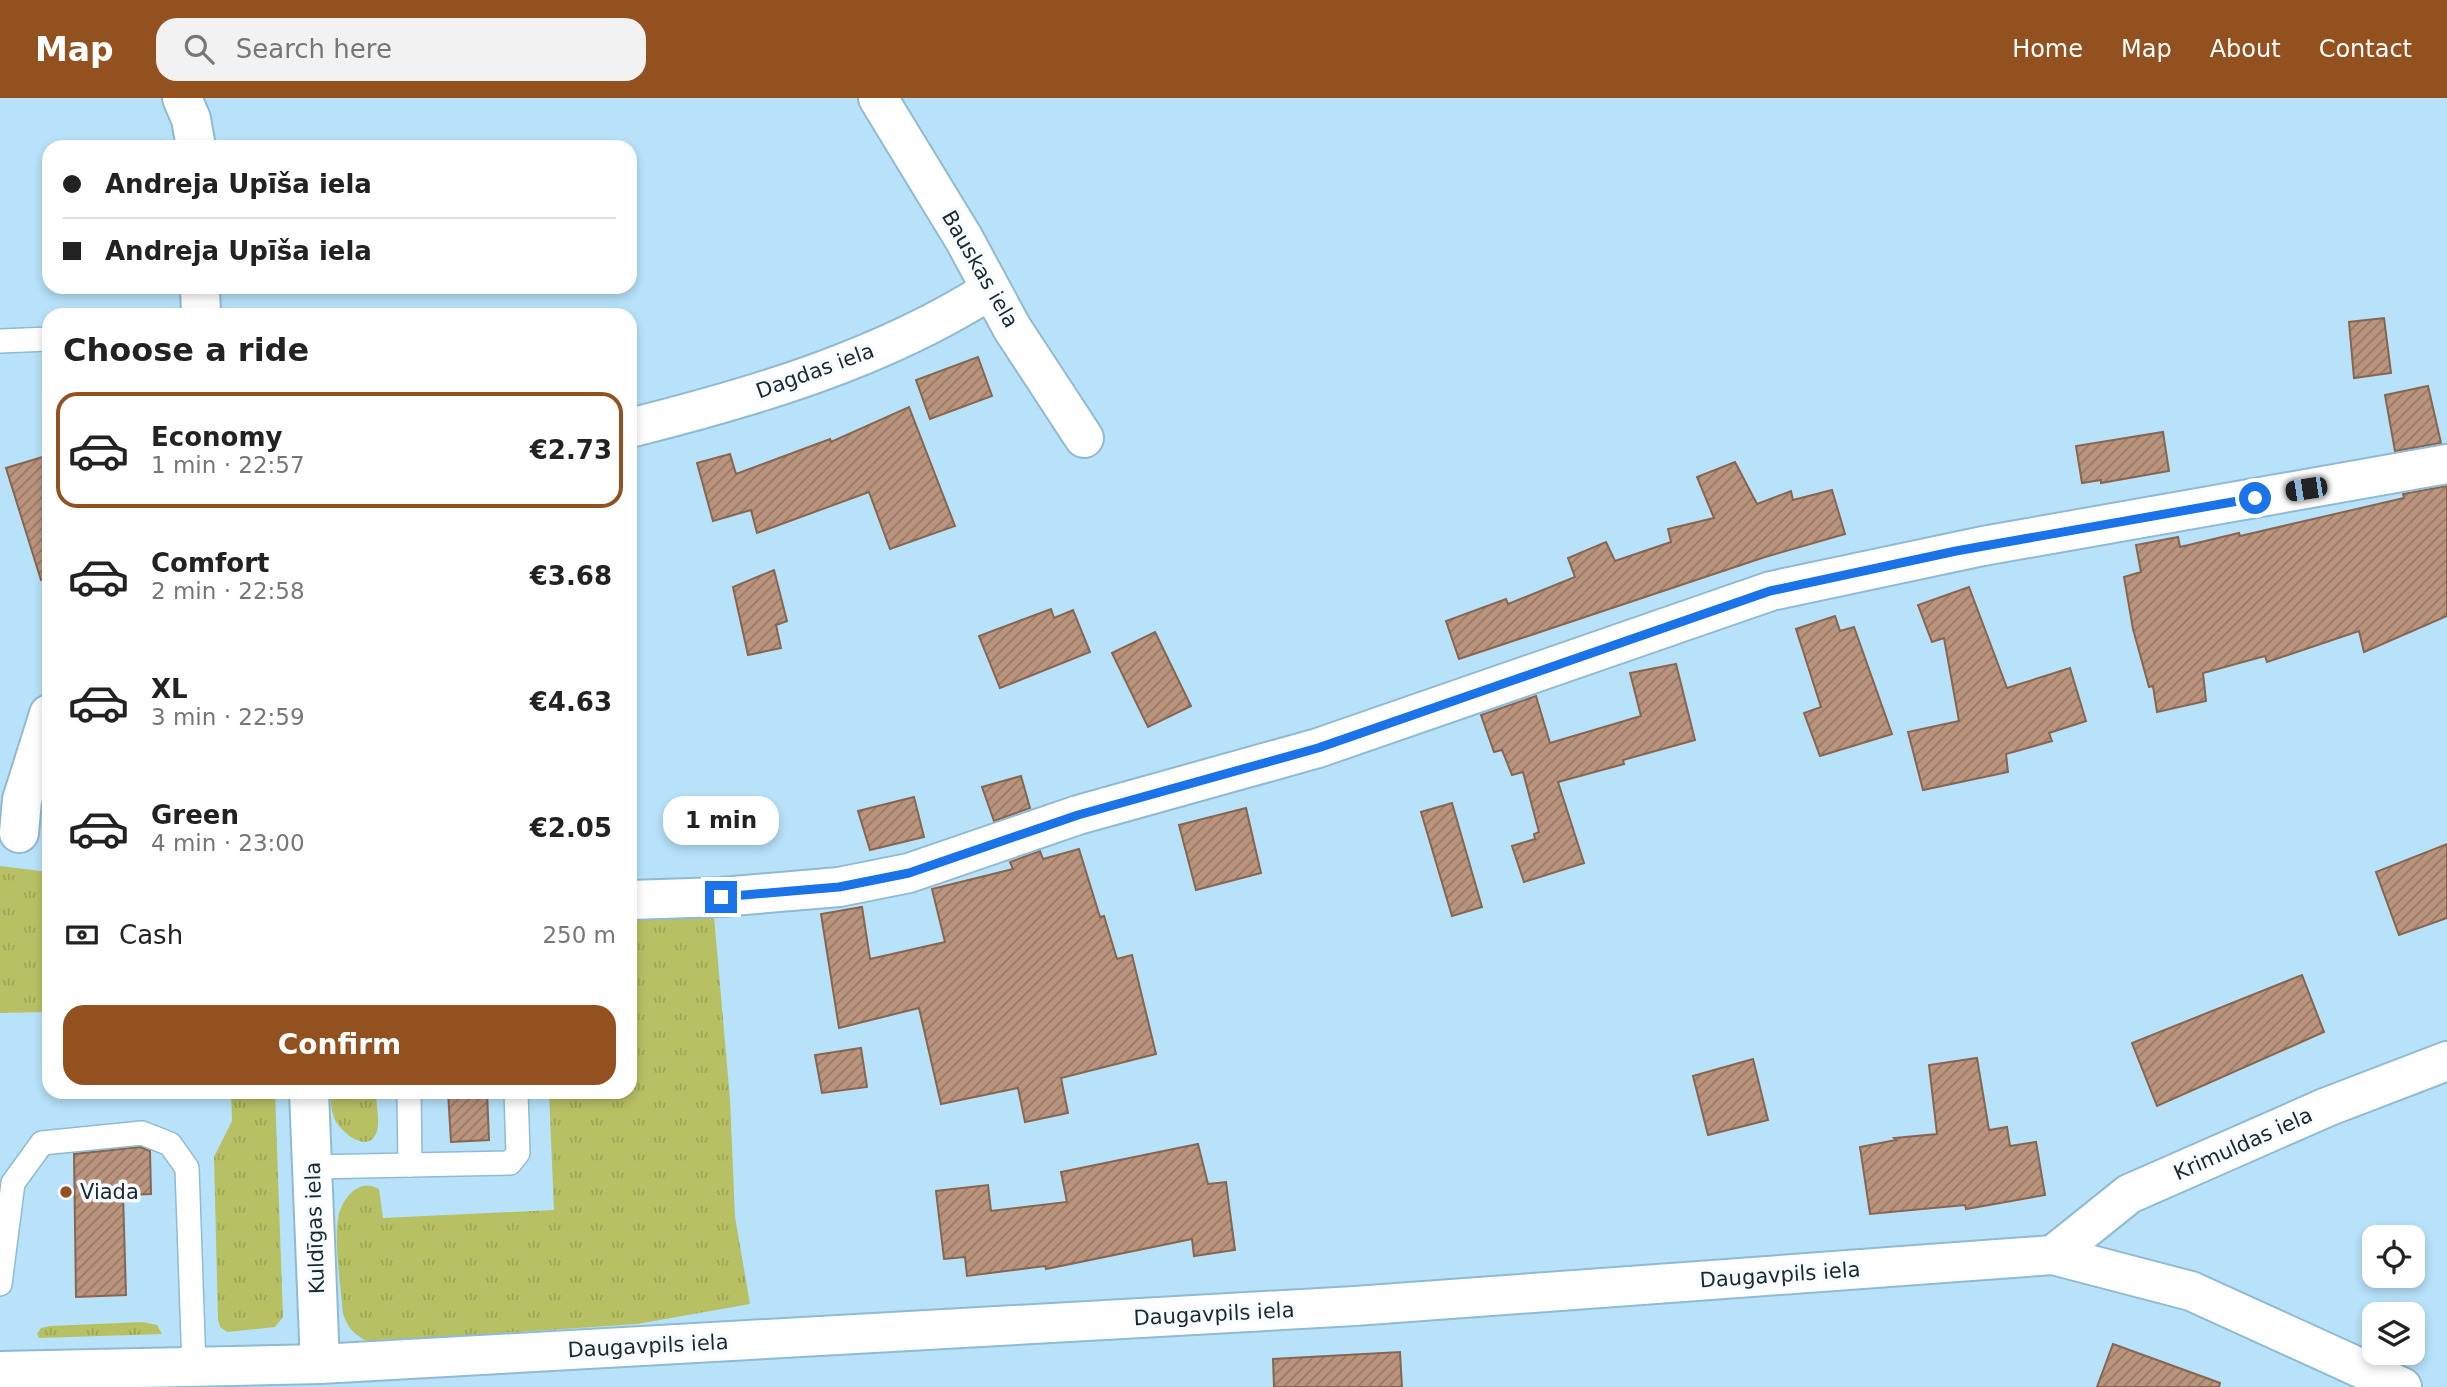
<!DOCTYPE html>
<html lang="en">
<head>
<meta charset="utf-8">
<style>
	:root { --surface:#fff; --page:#f2f2f2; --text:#222; --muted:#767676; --line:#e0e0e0; --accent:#945120 }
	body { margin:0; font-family:"DejaVu Sans",sans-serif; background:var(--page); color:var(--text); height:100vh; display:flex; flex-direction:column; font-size:26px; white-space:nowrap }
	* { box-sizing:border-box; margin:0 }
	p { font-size:23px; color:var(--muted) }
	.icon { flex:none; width:38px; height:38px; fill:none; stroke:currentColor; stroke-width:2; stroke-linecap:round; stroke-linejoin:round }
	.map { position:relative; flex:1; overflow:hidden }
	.panel { position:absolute; left:42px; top:210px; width:595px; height:791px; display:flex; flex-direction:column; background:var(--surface); border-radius:21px; box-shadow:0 4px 10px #0003 }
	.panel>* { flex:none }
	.banner { position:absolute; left:42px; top:42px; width:595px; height:154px; border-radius:21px; box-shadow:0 4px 10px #0003; display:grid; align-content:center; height:154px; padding:0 21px; background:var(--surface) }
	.tools { position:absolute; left:2362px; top:1127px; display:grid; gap:14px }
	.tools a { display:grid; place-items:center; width:63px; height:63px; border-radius:14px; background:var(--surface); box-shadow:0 4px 10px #0003; font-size:35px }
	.end { position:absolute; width:32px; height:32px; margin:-16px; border:9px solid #1a73e8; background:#fff; box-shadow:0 0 0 4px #fff }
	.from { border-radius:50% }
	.bubble { position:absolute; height:49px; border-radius:21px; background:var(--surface); box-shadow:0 4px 10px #0003; font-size:23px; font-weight:800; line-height:49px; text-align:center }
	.car { position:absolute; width:21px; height:42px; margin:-21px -10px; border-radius:9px; box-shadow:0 0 5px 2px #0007; background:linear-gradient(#222 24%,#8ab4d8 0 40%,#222 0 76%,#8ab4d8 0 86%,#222 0) }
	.banner b { display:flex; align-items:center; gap:24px; height:66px; font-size:26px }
	.banner b+b { border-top:2px solid var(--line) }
	.banner i { width:18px; height:18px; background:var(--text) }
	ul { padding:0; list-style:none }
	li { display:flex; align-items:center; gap:21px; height:116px; margin:0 14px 10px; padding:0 7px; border:4px solid transparent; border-radius:21px }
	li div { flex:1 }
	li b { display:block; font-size:26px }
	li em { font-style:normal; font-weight:800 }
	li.active { border-color:var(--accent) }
	li>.icon { width:63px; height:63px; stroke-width:1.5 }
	h2 { padding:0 21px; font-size:32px; line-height:84px }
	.pay { display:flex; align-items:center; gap:18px; height:77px; padding:0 21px; font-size:26px }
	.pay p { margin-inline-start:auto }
	.cta { display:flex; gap:14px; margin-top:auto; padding:14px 21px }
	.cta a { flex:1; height:80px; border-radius:21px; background:var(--accent); color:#fff; font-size:28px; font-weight:800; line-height:80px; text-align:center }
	header { display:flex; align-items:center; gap:42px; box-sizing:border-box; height:98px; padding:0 35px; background:var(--accent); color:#fff }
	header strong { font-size:33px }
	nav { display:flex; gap:38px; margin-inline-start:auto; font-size:24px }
	.search { width:490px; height:63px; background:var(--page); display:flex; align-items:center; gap:18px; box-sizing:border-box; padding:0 24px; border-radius:21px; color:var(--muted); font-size:26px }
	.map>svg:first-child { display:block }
	.grass { fill:url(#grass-tufts) }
	.building { fill:url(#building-hatch); stroke:#88654f; stroke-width:2 }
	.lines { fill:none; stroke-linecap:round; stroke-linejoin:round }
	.lane-casing { stroke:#90bad1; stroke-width:26 }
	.street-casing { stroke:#90bad1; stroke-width:42 }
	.lane { stroke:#fff; stroke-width:23 }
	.street { stroke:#fff; stroke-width:38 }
	.route { stroke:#1a73e8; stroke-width:9 }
	.poi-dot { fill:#945120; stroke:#f8fcff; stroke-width:2.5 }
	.labels { text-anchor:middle; stroke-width:7; stroke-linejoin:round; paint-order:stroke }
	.street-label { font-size:21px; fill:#192932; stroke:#f8fcff }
	.poi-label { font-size:21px; fill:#192932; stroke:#f8fcff; text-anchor:start }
</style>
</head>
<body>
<header>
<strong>Map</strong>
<div class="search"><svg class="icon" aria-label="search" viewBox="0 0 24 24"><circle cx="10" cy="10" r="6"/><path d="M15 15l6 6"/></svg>Search here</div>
<nav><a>Home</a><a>Map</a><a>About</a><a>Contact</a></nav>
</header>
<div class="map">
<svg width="2447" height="1289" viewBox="0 0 2447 1289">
	<defs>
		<pattern id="grass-tufts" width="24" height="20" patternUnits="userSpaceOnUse" patternTransform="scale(1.75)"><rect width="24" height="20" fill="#b7c063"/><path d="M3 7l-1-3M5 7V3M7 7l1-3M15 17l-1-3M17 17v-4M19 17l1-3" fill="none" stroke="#9da556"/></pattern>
		<pattern id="building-hatch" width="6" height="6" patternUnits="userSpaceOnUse" patternTransform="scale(1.75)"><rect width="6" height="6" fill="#ba947d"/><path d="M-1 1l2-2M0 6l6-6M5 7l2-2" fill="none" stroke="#967967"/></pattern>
	</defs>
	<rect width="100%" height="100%" fill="#b7e2fa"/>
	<g class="grass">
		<polygon points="0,768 49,774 49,914 0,915"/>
		<path d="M714,818L730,1001L735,1119L750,1206L637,1226L369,1244C355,1238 348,1230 343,1216C341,1190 334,1145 338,1121C341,1101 359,1079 379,1091L383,1120L554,1112L549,994H630V819Z"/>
		<polygon points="231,994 275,994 283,1219 275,1229 227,1234 220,1229 218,1222 214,1059 232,1023"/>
		<path d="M330,994H376C376,1006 380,1022 377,1033C369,1058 341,1034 335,1022C331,1014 331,1003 330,994Z"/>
		<polygon points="143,1224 157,1227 162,1236 39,1240 37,1236 41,1230 50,1228"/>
	</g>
	<g class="building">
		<polygon points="2384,220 2391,275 2354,280 2349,224"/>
		<polygon points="978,259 992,298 930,321 916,282"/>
		<polygon points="2428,288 2441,345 2395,353 2385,297"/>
		<polygon points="909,309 955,428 890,451 869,394 757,435 751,412 713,423 697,365 730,356 736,376 830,341 831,344"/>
		<polygon points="2163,334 2169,373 2101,385 2101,382 2082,385 2076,348"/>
		<polygon points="49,357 49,481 41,482 6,370"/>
		<polygon points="1735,364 1757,406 1791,393 1793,402 1832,392 1845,436 1765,459 1459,561 1446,523 1506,501 1508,506 1575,479 1568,460 1606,444 1615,463 1671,444 1668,431 1714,420 1697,379"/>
		<polygon points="2447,388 2447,518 2364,554 2359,533 2267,564 2265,558 2203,575 2206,603 2157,614 2153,588 2149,589 2133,531 2124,479 2141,474 2136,447 2178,439 2180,449 2239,435 2240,438 2404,400 2403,396"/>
		<polygon points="774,472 787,523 776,527 781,550 748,557 733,489"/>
		<polygon points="1969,489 2007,590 2070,570 2086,623 2049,635 2052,643 2006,656 2008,674 1923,692 1908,634 1959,623 1944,540 1932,544 1918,507"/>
		<polygon points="1051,511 1054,520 1073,512 1090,554 1000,590 979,538"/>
		<polygon points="1835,518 1840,533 1854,529 1892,636 1820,658 1804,615 1821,609 1796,531"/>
		<polygon points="1155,534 1191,608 1148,629 1112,555"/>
		<polygon points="1676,566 1695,642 1623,662 1624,666 1558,684 1584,765 1524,784 1512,748 1535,741 1534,736 1539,734 1523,674 1512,677 1502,652 1494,654 1481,617 1536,598 1550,645 1641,618 1630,575"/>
		<polygon points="1021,678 1030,710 994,723 982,689"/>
		<polygon points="914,699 924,739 870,752 858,713"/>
		<polygon points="1452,705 1482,809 1452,818 1421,714"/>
		<polygon points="1246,710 1261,775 1196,792 1179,727"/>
		<polygon points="2447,746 2447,820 2399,837 2376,774"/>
		<polygon points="1079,751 1100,819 1104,818 1117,861 1132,857 1156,956 1061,980 1068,1015 1025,1024 1018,990 941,1006 919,910 839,930 821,816 862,809 870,861 945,844 932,791 1013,771 1010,764 1040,753 1043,761"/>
		<polygon points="2302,877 2324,934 2157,1008 2132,945"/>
		<polygon points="861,950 867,989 822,995 815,957"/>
		<polygon points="1977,960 1989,1032 2007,1029 2010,1048 2036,1044 2045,1097 1966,1111 1965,1107 1870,1116 1860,1049 1896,1042 1894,1040 1937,1036 1929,967"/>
		<polygon points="1753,961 1768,1022 1708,1037 1693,978"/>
		<polygon points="448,994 487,994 489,1042 451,1044"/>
		<polygon points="1198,1046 1208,1086 1226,1084 1235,1152 1194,1158 1192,1141 1046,1171 1045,1168 967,1178 965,1159 944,1161 936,1093 988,1087 991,1113 1067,1104 1061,1074"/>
		<polygon points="140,1049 150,1053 151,1096 123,1097 126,1197 76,1199 74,1056"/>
		<polygon points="2113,1246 2220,1285 2219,1289 2097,1289"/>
		<polygon points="1400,1254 1402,1289 1274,1289 1273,1261"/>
	</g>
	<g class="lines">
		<defs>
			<g id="lane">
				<polyline points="0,243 49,241"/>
				<polyline points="409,994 410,1067"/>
				<polyline points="312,1069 510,1065 518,1055 516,994"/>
				<polyline points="0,1186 13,1085 42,1045 142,1035 170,1046 187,1070 194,1269"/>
			</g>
			<g id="street">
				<polyline points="182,0 191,21 196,49"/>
				<polyline points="878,0 964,141 1012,230 1084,340"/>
				<polyline points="200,189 201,217"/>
				<path d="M630,330C754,299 882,261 990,192"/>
				<polyline points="19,735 22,702 49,616"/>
				<polyline points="630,802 721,799 839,789 909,775 1078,717 1318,650 1771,493 1983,448 2447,366"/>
				<polyline points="309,994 320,1266"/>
				<polyline points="2053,1157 2129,1096 2327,1009 2447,963"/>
				<polyline points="0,1273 320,1266 1355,1208 2053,1157 2191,1193 2402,1289"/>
			</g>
		</defs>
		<use href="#lane" class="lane-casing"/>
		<use href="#street" class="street-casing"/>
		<use href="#lane" class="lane"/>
		<use href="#street" class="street"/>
	</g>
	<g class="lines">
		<polyline class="route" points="721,799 839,789 909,775 1078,717 1318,650 1770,493 1956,453 2255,400"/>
	</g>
	<circle class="poi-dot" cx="66" cy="1094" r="7"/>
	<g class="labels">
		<g class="street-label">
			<text transform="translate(980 171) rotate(60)" y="7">Bauskas iela</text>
			<text transform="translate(815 273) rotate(-20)" y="7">Dagdas iela</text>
			<text transform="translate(2243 1046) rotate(-24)" y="7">Krimuldas iela</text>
			<text transform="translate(315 1130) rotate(-92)" y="7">Kuldīgas iela</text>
			<text transform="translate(1780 1177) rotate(-4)" y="7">Daugavpils iela</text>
			<text transform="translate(1214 1216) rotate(-3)" y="7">Daugavpils iela</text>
			<text transform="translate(648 1248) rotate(-3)" y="7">Daugavpils iela</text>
		</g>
		<g class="poi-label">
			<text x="80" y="1101">Viada</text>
		</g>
	</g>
</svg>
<div class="tools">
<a><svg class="icon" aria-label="locate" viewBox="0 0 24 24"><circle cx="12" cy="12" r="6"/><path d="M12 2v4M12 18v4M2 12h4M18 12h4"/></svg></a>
<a><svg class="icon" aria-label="layers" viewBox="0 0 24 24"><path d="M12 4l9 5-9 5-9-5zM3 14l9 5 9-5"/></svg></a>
</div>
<i class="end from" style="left:2255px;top:400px"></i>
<i class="end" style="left:721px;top:799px"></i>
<div class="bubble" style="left:663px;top:698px;width:116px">1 min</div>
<i class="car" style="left:2306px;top:391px;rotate:261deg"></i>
<div class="banner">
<b><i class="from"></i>Andreja Upīša iela</b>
<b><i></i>Andreja Upīša iela</b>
</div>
<section class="panel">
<h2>Choose a ride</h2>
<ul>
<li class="active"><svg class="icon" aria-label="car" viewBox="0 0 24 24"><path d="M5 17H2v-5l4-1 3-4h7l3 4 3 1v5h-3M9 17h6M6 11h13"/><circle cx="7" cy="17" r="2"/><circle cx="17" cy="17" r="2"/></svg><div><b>Economy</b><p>1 min · 22:57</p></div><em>€2.73</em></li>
<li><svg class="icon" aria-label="car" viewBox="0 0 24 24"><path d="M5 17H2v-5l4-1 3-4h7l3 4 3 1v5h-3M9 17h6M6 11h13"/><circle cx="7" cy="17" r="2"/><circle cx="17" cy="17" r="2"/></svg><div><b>Comfort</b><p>2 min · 22:58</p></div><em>€3.68</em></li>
<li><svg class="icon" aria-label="car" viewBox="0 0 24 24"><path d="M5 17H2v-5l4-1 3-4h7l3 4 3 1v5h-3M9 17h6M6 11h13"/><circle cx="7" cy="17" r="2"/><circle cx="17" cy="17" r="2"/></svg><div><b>XL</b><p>3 min · 22:59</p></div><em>€4.63</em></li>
<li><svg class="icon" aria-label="car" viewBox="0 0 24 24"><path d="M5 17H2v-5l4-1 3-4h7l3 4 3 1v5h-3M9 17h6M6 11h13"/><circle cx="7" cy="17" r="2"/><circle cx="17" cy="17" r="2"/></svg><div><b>Green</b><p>4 min · 23:00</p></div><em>€2.05</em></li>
</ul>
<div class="pay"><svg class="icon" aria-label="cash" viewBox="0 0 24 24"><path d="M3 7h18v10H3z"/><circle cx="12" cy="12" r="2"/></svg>Cash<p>250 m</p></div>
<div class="cta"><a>Confirm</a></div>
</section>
</div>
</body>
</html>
